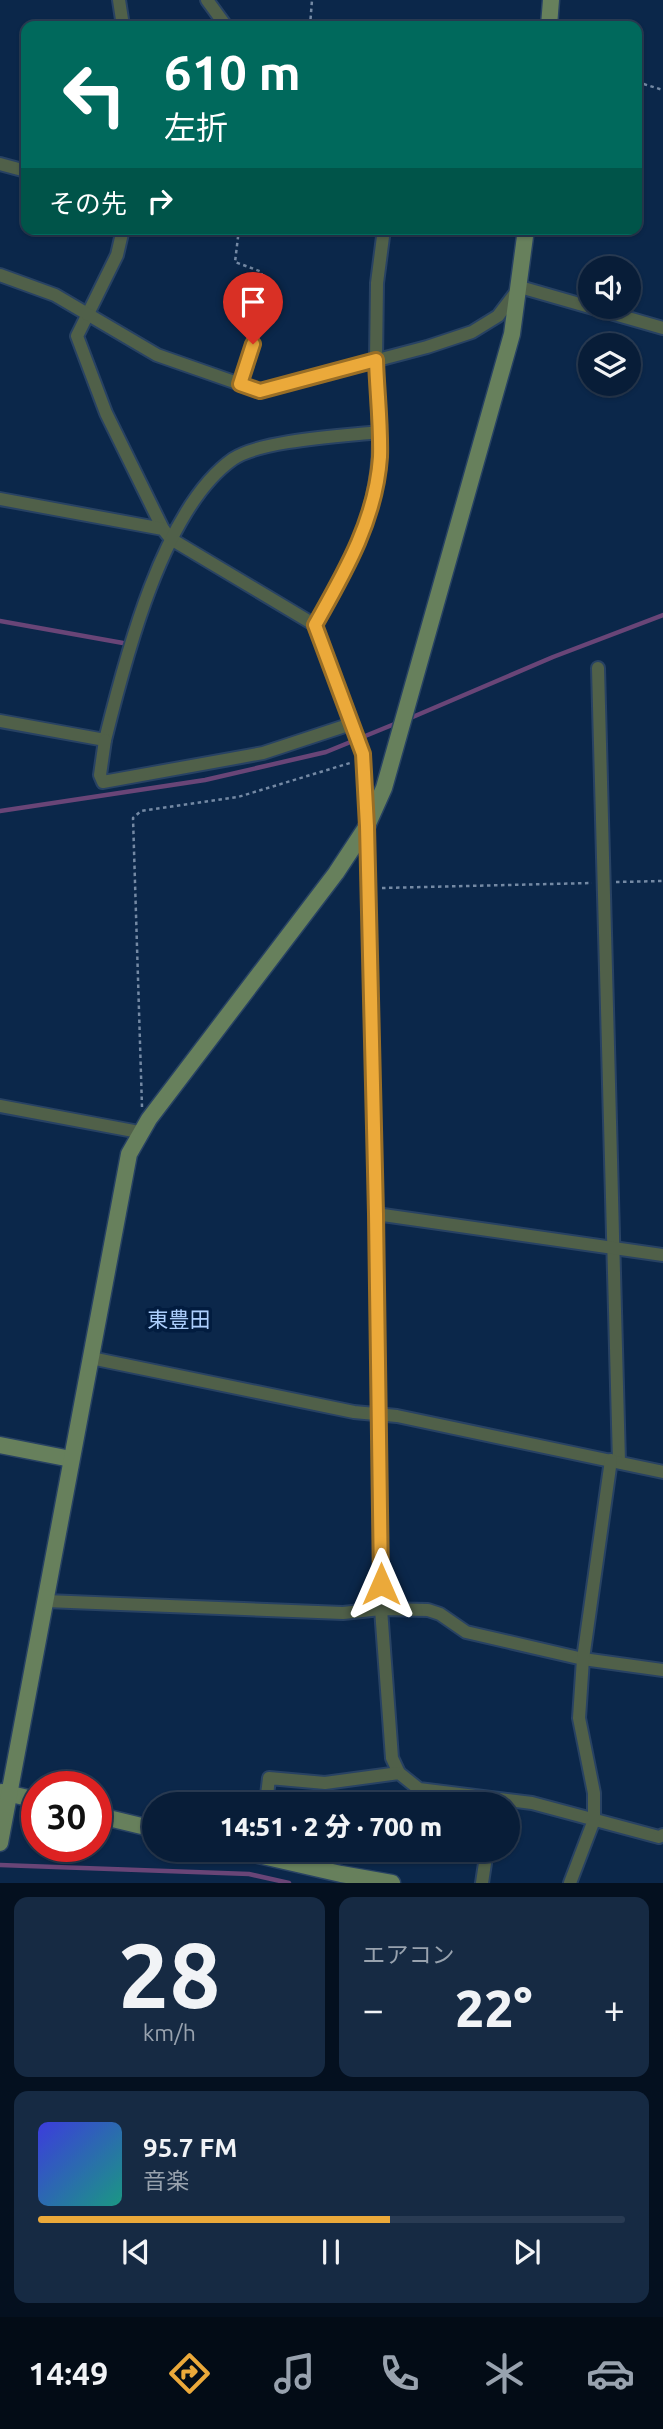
<!DOCTYPE html>
<html lang="ja">
<head>
<meta charset="utf-8">
<style>
	:root { --surface:#081d38; --page:#162a43; --text:#f1f3f6; --muted:#98a2ae; --line:#293b53; --accent:#eba93a }
	body { margin:0; font-family:Ubuntu,"Noto Sans JP",sans-serif; background:var(--page); color:var(--text); height:100vh; display:flex; flex-direction:column; font-size:26px; white-space:nowrap }
	* { box-sizing:border-box; margin:0 }
	p { font-size:23px; color:var(--muted) }
	.icon { flex:none; width:38px; height:38px; fill:none; stroke:currentColor; stroke-width:2; stroke-linecap:round; stroke-linejoin:round }
	.map { position:relative; height:1883px; overflow:hidden }
	.sheet { display:flex; flex-direction:column; gap:14px; padding:14px; background:#04101f; flex:1 }
	.sheet>* { flex:none }
	.guide { position:absolute; left:21px; top:21px; width:621px; height:214px; border-radius:14px; box-shadow:0 2px 5px #0004,0 0 0 2px var(--line); background:#00695c; color:#fff; overflow:hidden }
	.tools { position:absolute; left:578px; top:256px; display:grid; gap:14px }
	.tools a { display:grid; place-items:center; width:63px; height:63px; border-radius:50%; background:var(--surface); box-shadow:0 2px 5px #0004,0 0 0 2px var(--line); font-size:35px }
	.speed { position:absolute; left:21px; top:1771px; display:flex; gap:14px; font-size:35px; font-weight:700; text-align:center }
	.speed>* { display:grid; place-content:center; width:91px; height:91px; border-radius:50%; background:var(--surface); box-shadow:0 2px 5px #0004,0 0 0 2px var(--line); line-height:1 }
	.speed .limit { border:10px solid #d22; background:#fff; color:#111 }
	.pin { position:absolute; display:grid; place-items:center; width:60px; height:60px; color:#fff; margin:-72px -30px; border-radius:50% 50% 50% 0; rotate:-45deg; box-shadow:0 0 7px #0007 }
	.pin .icon { rotate:45deg }
	.me { position:absolute; width:77px; margin:-38px; rotate:0deg; stroke-linejoin:round; filter:drop-shadow(0 0 5px #0008) }
	.turn { display:flex; align-items:center; gap:24px; height:147px; padding:0 28px; font-size:32px }
	.turn .icon { width:91px; height:91px; stroke-width:2.5 }
	.turn b { display:block; font-size:49px; line-height:60px }
	.then { display:flex; align-items:center; height:66px; padding:0 28px; background:#0003; gap:14px; font-size:26px }
	.big { font-size:52px; font-weight:800; line-height:1.1 }
	.sheet .card { flex:1; display:flex; flex-direction:column; justify-content:center; gap:10px; min-width:0; padding:0 24px; border-radius:14px; background:var(--page) }
	.sheet .dial { align-items:center; gap:0 }
	.dial b { font-size:91px; line-height:1 }
	.song { display:flex; align-items:center; gap:21px }
	.cover { width:84px; height:84px; border-radius:10px; background:linear-gradient(135deg,hsl(240 70% 55%),hsl(170 70% 35%)) }
	.played { height:7px; border-radius:4px; background:linear-gradient(90deg,var(--accent) 60%,var(--line) 60%) }
	.keys { display:flex; justify-content:space-around; direction:ltr }
	.heat { display:flex; justify-content:space-between; align-items:center; font-size:38px; direction:ltr }
	.sheet .tiles { flex:1; display:grid; gap:14px; grid-template-columns:1fr 1fr }
	.card:last-child { grid-column:span 2 }
	.trip { position:absolute; left:142px; top:1792px; width:378px; height:70px; border-radius:35px; background:var(--surface); box-shadow:0 2px 5px #0004,0 0 0 2px var(--line); font-weight:800; line-height:70px; text-align:center }
	.dock { display:flex; height:112px; justify-content:space-around; align-items:center; background:#030c16; color:var(--muted) }
	.dock .icon { width:49px; height:49px }
	.dock .selected { color:var(--accent) }
	.dock b { font-size:32px; color:var(--text) }
	.map>svg:first-child { display:block }
	.lines { fill:none; stroke-linecap:round; stroke-linejoin:round }
	.stream { stroke:#694577; stroke-width:4.5 }
	.lane-casing { stroke:#284263; stroke-width:10 }
	.street-casing { stroke:#284263; stroke-width:16 }
	.secondary-casing { stroke:#284263; stroke-width:19 }
	.path { stroke:#7489a4; stroke-width:2.5; stroke-dasharray:3.5 3.5; stroke-linecap:butt }
	.lane { stroke:#506049; stroke-width:6 }
	.street { stroke:#506049; stroke-width:12 }
	.secondary { stroke:#67805c; stroke-width:16 }
	.route-casing { stroke:#996e26; stroke-width:18 }
	.route { stroke:#eba93a; stroke-width:12 }
	.labels { text-anchor:middle; dominant-baseline:central; stroke-width:7; stroke-linejoin:round; paint-order:stroke }
	.neighbourhood-label { font-size:21px; fill:#adcffd; stroke:#021c3f }
</style>
</head>
<body>
<div class="map">
<svg width="663" height="1883" viewBox="0 0 663 1883">
	<rect width="100%" height="100%" fill="#0b274a"/>
	<g class="lines">
		<g class="stream">
			<path d="M0,621L123,643"/>
			<path d="M408,719L553,657L663,615"/>
			<path d="M0,811L205,780L326,752L397,723"/>
			<path d="M0,1865L249,1874L289,1883"/>
		</g>
		<defs>
			<path id="lane" d="M240,384L259,325"/>
			<g id="street">
				<path d="M119,0L123,26"/>
				<path d="M207,0L226,26"/>
				<path d="M0,164L26,171"/>
				<path d="M123,229L117,255L77,336L106,413L163,529"/>
				<path d="M0,275L55,295L157,355L260,391L427,347L472,332L498,316L520,287L663,328"/>
				<path d="M379,432L376,361L377,283L384,229"/>
				<path d="M0,499L163,529L171,539L315,625L363,754L367,826L376,1214L381,1609L392,1758L399,1773"/>
				<path d="M598,668L619,1462"/>
				<path d="M0,721L105,740C125,659 163,508 233,459C261,440 344,436 379,432C381,509 353,560 315,625"/>
				<path d="M105,740L100,775L103,782L263,753L351,724"/>
				<path d="M0,1106L139,1132"/>
				<path d="M376,1214L663,1255"/>
				<path d="M91,1358L354,1412L397,1416L663,1472"/>
				<path d="M46,1601L343,1613L381,1609L428,1610L440,1614L466,1632L583,1659L663,1670"/>
				<path d="M266,1804L269,1778L325,1783L399,1773L419,1789L532,1803L659,1837L663,1835"/>
				<path d="M482,1883L487,1850"/>
				<path d="M570,1883L594,1820V1793L579,1718L583,1659L611,1460"/>
			</g>
			<g id="secondary">
				<path d="M549,26L551,0"/>
				<path d="M0,1445L71,1459"/>
				<path d="M2,1792L37,1800"/>
				<path d="M96,1815L154,1829"/>
				<path d="M0,1843L129,1154L149,1119L336,873L367,826L384,788L512,334L526,229"/>
				<path d="M236,1850L341,1874L392,1883"/>
			</g>
		</defs>
		<use href="#lane" class="lane-casing"/>
		<use href="#street" class="street-casing"/>
		<use href="#secondary" class="secondary-casing"/>
		<g class="path">
			<path d="M310,26L312,0"/>
			<path d="M637,82L663,90"/>
			<path d="M239,229L235,262L262,272L254,317"/>
			<path d="M616,882L663,881"/>
			<path d="M382,888L592,883"/>
			<path d="M142,1107L133,818L141,811L238,797L350,763"/>
		</g>
		<use href="#lane" class="lane"/>
		<use href="#street" class="street"/>
		<use href="#secondary" class="secondary"/>
	</g>
	<g class="lines">
		<defs>
			<path id="route" d="M253,344L240,384L260,391L376,360C377,392 381,425 380,457C376,519 345,572 315,625L363,754L367,826L376,1214L381,1584"/>
		</defs>
		<use href="#route" class="route-casing"/>
		<use href="#route" class="route"/>
	</g>
	<g class="labels">
		<g class="neighbourhood-label">
			<text x="179" y="1319">東豊田</text>
		</g>
	</g>
</svg>
<div class="tools">
<a><svg class="icon" aria-label="sound" viewBox="0 0 24 24"><path d="M4 9h4l5-4v14l-5-4H4zM17 9q2 3 0 6"/></svg></a>
<a><svg class="icon" aria-label="layers" viewBox="0 0 24 24"><path d="M12 4l9 5-9 5-9-5zM3 14l9 5 9-5"/></svg></a>
</div>
<div class="speed"><div class="limit">30</div></div>
<div class="pin" style="left:253px;top:344px;background:#d93025"><svg class="icon" aria-label="arrive" viewBox="0 0 24 24"><path d="M6 21V4h12l-3 4 3 4H6"/></svg></div>
<svg class="me" style="left:381px;top:1584px" viewBox="-20 -20 40 40"><path d="M0-17L14 15 0 8-14 15z" fill="#eba93a" stroke="#fff" stroke-width="4"/></svg>
<div class="trip">14:51 · 2 分 · 700 m</div>
<div class="guide">
<div class="turn"><svg class="icon" aria-label="left" viewBox="0 0 24 24"><path d="M17 20v-9H6M10 6l-5 5 5 5"/></svg><div><b>610 m</b>左折</div></div>
<div class="then">その先<svg class="icon" aria-label="right" viewBox="0 0 24 24"><path d="M7 20v-9h11M14 6l5 5-5 5"/></svg></div>
</div>
</div>
<section class="sheet">
<div class="tiles">
<div class="card dial"><b>28</b><p>km/h</p></div>
<div class="card"><p>エアコン</p>
<div class="heat"><a>−</a><b class="big">22°</b><a>+</a></div>
</div>
<div class="card">
<div class="song"><i class="cover"></i><div><b>95.7 FM</b><p>音楽</p></div></div>
<div class="played"></div>
<div class="keys"><svg class="icon" aria-label="previous" viewBox="0 0 24 24"><path d="M18 5L8 12l10 7zM5 5v14"/></svg><svg class="icon" aria-label="pause" viewBox="0 0 24 24"><path d="M8 5v14M16 5v14"/></svg><svg class="icon" aria-label="next" viewBox="0 0 24 24"><path d="M6 5l10 7-10 7zM19 5v14"/></svg></div>
</div>
</div>
</section>
<nav class="dock">
<b>14:49</b>
<svg class="icon selected" aria-label="directions" viewBox="0 0 24 24"><path d="M12 3l9 9-9 9-9-9zM9 14v-3h6M13 9l2 2-2 2"/></svg>
<svg class="icon" aria-label="music" viewBox="0 0 24 24"><path d="M9 18V5l10-2v13"/><circle cx="6" cy="18" r="3"/><circle cx="16" cy="16" r="3"/></svg>
<svg class="icon" aria-label="phone" viewBox="0 0 24 24"><path d="M5 4h4l2 5-3 2q2 4 5 5l2-3 5 2v4C11 20 4 13 5 4z"/></svg>
<svg class="icon" aria-label="climate" viewBox="0 0 24 24"><path d="M12 3v18M4 7l16 10M4 17L20 7"/></svg>
<svg class="icon" aria-label="car" viewBox="0 0 24 24"><path d="M5 17H2v-5l4-1 3-4h7l3 4 3 1v5h-3M9 17h6M6 11h13"/><circle cx="7" cy="17" r="2"/><circle cx="17" cy="17" r="2"/></svg>
</nav>
</body>
</html>
